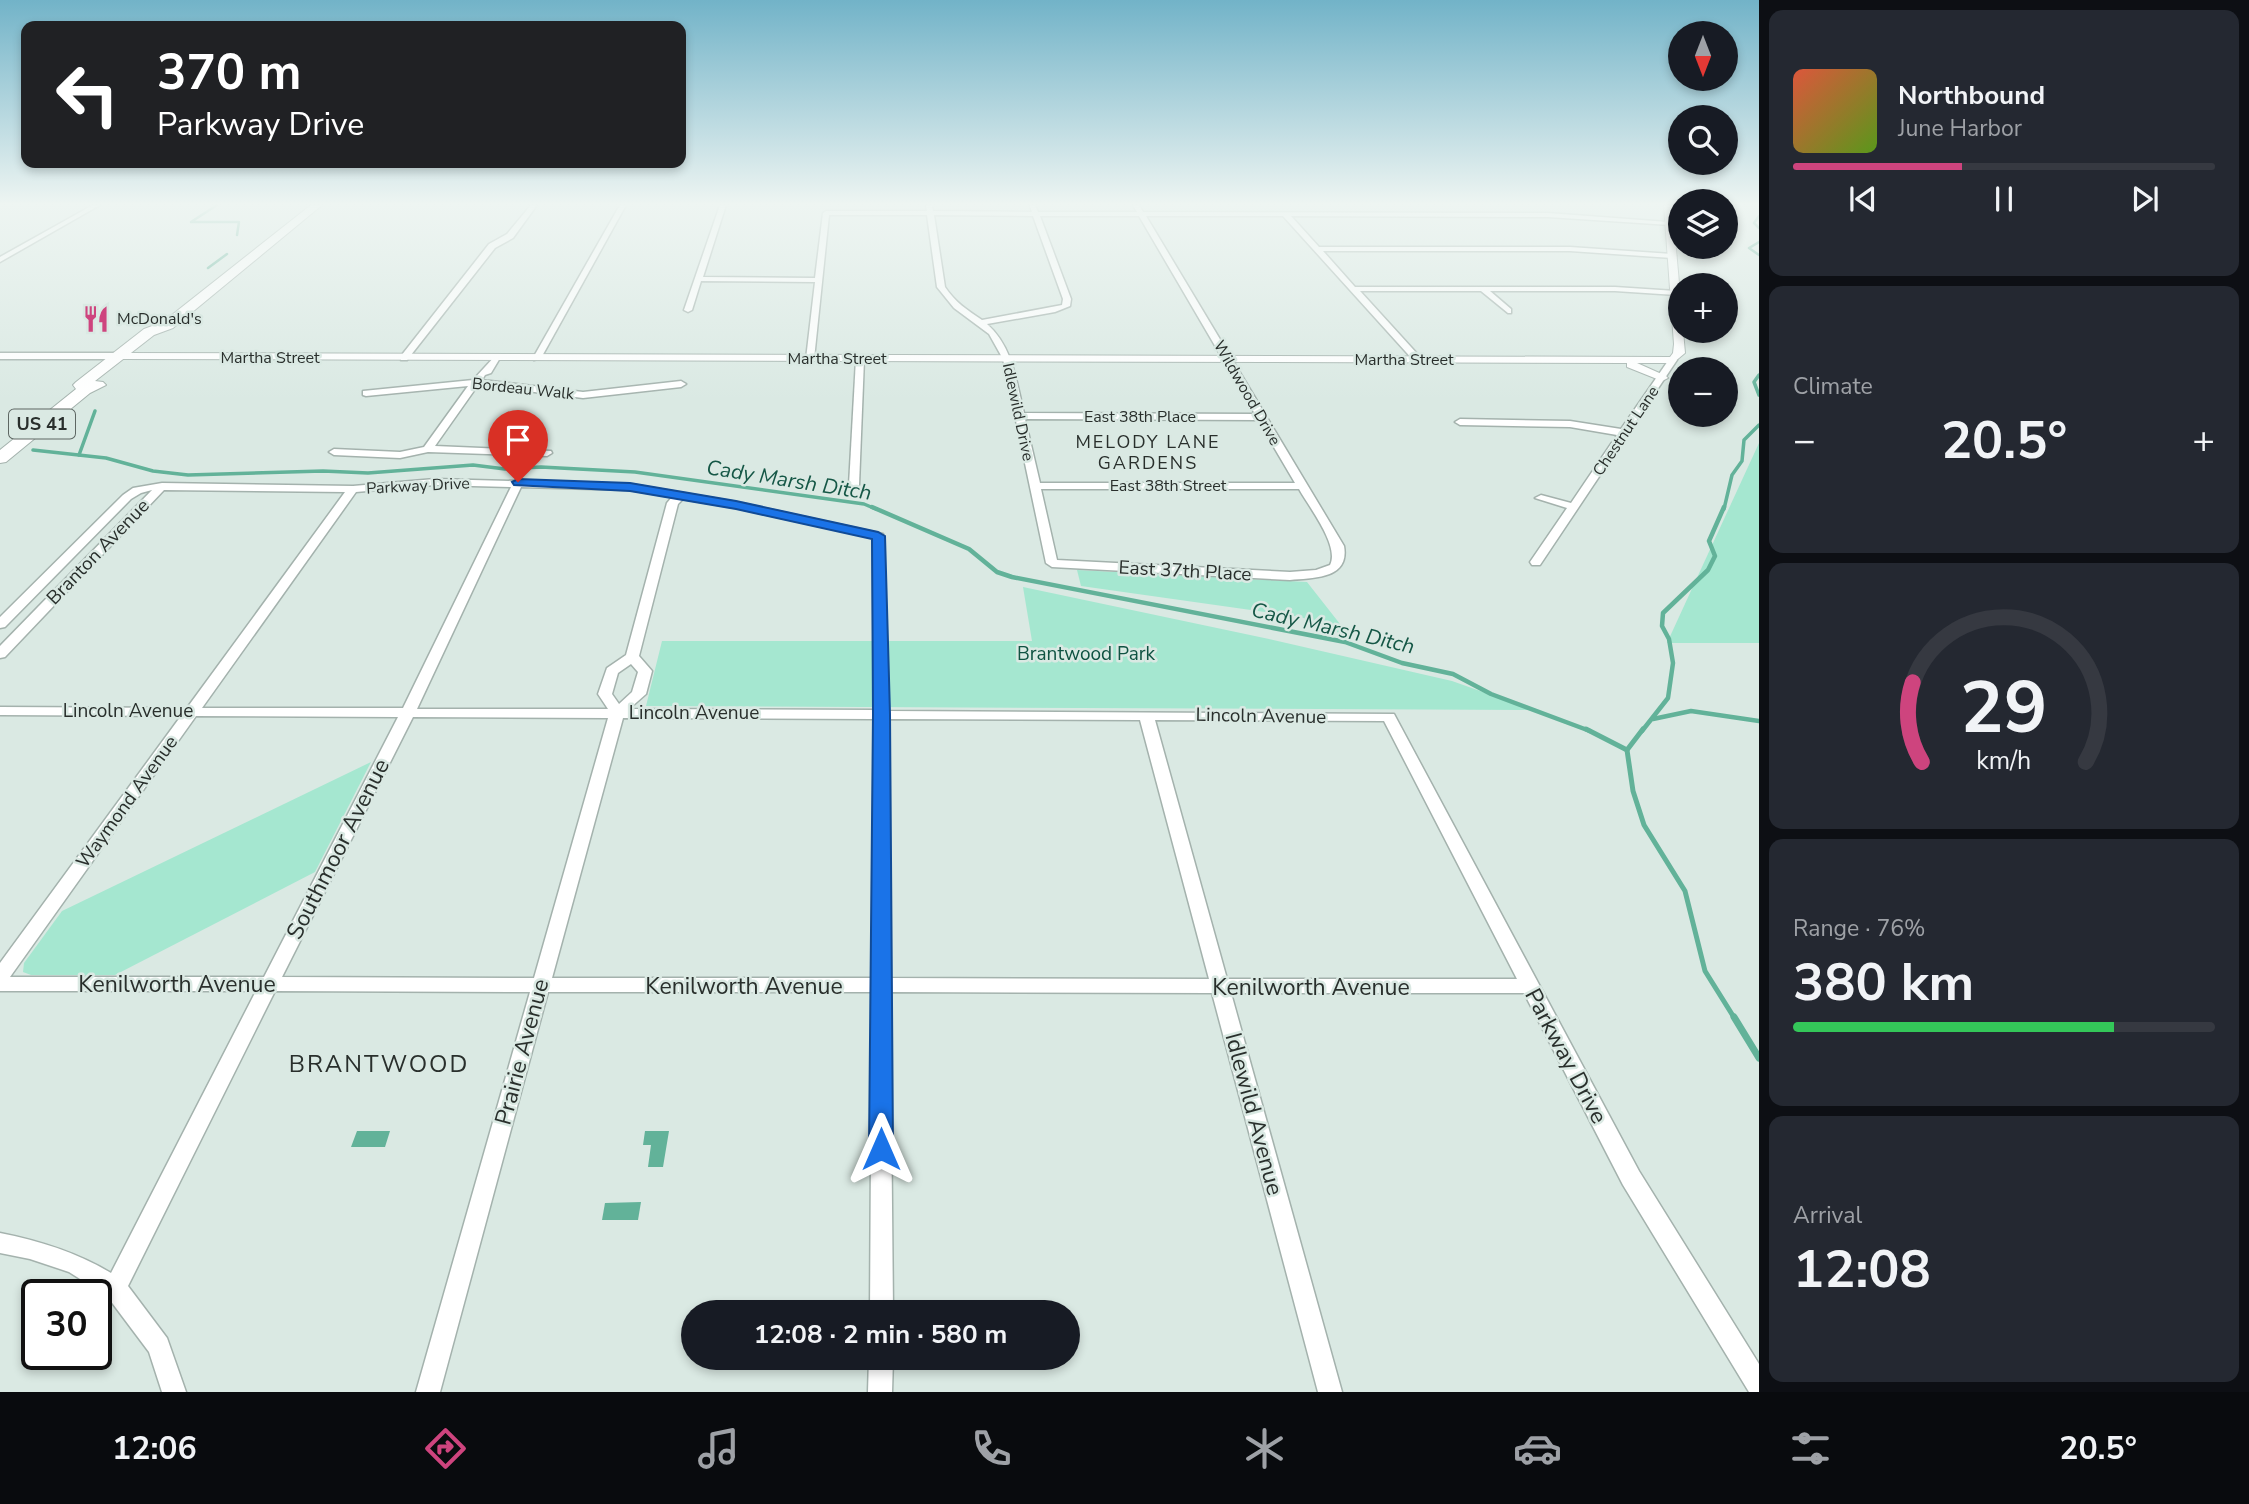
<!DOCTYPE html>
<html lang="en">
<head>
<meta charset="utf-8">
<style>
	:root { --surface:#171b24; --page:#242831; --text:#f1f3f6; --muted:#9ea1a6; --line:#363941; --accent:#ce447e }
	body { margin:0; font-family:"Nunito Sans",sans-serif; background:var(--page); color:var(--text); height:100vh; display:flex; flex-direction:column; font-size:26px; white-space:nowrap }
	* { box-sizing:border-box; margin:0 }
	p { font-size:23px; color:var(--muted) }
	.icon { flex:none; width:38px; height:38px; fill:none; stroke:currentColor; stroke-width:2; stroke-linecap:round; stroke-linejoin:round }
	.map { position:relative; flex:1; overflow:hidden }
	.panel { display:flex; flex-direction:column; gap:10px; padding:10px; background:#0d0f14; width:490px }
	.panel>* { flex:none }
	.top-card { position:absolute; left:21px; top:21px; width:665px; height:147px; border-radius:14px; box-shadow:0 4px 10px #0003; background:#202124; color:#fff; overflow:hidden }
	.needle { width:46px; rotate:180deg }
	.buttons { position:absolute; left:1668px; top:21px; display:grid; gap:14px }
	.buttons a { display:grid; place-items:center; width:70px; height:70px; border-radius:50%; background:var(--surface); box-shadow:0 4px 10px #0003; font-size:35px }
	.speed { position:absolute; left:21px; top:1279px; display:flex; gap:14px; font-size:35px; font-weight:700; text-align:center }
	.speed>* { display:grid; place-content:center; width:91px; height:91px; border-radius:50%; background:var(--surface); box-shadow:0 4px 10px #0003; line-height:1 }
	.speed .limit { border:4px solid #111; border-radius:10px; background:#fff; color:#111 }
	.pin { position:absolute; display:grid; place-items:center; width:60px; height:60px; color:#fff; margin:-72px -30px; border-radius:50% 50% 50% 0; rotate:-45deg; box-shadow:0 0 7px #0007 }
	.pin .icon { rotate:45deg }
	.me { position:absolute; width:77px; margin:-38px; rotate:0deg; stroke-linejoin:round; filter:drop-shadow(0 0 5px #0008) }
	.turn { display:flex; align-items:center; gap:24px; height:147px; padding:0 21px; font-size:32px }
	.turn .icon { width:91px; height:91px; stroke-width:2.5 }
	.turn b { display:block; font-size:49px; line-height:60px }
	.big { font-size:52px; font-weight:700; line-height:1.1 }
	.panel .tile { flex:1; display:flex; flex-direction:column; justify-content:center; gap:10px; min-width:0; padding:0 24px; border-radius:14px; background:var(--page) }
	.panel .dial { align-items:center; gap:0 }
	.dial svg { height:182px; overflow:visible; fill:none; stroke:var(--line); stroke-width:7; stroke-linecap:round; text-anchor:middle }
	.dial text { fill:var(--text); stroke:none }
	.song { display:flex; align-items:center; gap:21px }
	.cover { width:84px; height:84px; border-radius:10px; background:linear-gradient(135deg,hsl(10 70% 55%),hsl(90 70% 35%)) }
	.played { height:7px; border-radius:4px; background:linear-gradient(90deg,var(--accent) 40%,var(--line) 40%) }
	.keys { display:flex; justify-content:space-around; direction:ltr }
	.heat { display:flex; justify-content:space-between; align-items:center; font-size:38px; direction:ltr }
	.charge { height:10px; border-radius:5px; background:linear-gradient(90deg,#34c759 76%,var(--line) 0) }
	.trip { position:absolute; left:681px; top:1300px; width:399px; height:70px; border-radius:35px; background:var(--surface); box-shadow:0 4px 10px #0003; font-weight:700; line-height:70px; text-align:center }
	.menu { display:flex; height:112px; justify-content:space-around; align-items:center; background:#090b0e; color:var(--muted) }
	.menu .icon { width:49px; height:49px }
	.menu .current { color:var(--accent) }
	.menu b { font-size:32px; color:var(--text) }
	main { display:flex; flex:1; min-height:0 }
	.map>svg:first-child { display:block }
	.green { fill:#a5e7d0 }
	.water { fill:#62b299 }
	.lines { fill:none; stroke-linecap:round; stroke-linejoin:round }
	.stream-far4 { stroke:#62b299; stroke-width:2.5 }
	.stream-far3 { stroke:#62b299; stroke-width:3.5 }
	.stream-far2 { stroke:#62b299; stroke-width:4.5 }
	.stream-far1 { stroke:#62b299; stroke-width:5 }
	.stream { stroke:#62b299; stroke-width:7 }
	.minor-casing { stroke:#a4b2ad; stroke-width:3 }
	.tertiary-casing { stroke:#a4b2ad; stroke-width:2 }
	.trunk-casing { stroke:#a4b2ad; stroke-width:2 }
	.minor { fill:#fff; fill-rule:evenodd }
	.tertiary { fill:#fff; fill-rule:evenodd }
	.trunk { fill:#fff; fill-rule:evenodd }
	.route { fill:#1a73e8; stroke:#114b97; stroke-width:2 }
	.labels { text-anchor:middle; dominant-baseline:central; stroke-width:5; stroke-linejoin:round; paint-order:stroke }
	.far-poi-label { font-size:16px; fill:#292f2c; stroke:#dae9e3; text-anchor:start }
	.far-street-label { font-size:16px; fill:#292f2c; stroke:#dae9e3 }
	.shield { fill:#dae9e3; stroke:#5e6763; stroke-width:2 }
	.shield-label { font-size:18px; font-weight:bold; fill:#292f2c }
	.far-neighbourhood-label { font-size:18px; letter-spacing:2px; fill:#292f2c; stroke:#dae9e3 }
	.street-label { font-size:19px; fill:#292f2c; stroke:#dae9e3 }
	.park-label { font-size:19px; fill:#0f5342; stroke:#dae9e3 }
	.water-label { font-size:21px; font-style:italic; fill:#155746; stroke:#dae9e3 }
	.near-street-label { font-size:23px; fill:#292f2c; stroke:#dae9e3 }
	.near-neighbourhood-label { font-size:24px; letter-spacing:2px; fill:#292f2c; stroke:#dae9e3 }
</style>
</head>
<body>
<main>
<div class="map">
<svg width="1759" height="1392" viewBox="0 0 1759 1392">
	<rect width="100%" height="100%" fill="#dae9e3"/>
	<g class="green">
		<path d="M1759,443V643H1667Z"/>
		<path d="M1077,570L1307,582L1351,638L1301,617L1081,586Z"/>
		<path d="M1023,587L1269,639L1452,681L1534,710L646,706L662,641H1032Z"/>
		<path d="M371,762L315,872L115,975H31L23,972L24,963L62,911Z"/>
	</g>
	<g class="water">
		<path d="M357,1131H390L385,1147H351Z"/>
		<path d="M645,1131H669L663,1167H648L651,1145H643Z"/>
		<path d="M641,1202L638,1220H602L605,1203Z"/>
	</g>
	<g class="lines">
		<g class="stream-far4">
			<path d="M217,205L191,222H239L237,235"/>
			<path d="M1759,216L1754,223L1759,228"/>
			<path d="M1759,242L1749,248L1759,255"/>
			<path d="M208,268L227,254"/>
		</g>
		<g class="stream-far3">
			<path d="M1759,375L1754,382L1759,395"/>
			<path d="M33,450L106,458L153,471L188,475L323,471L368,473L473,465L505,469L541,467L635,472L864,504L876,509"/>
			<path d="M79,455L95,411"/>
			<path d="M1724,509L1732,475L1742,461L1744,440L1759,425"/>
		</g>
		<g class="stream-far2">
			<path d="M872,507L969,549L997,572L1012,577L1345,642L1402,663L1453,674L1491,694L1590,731"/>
			<path d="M1653,719L1691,711L1759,721"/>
			<path d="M1642,731L1668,698L1673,663L1669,639L1662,626L1663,613L1708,570L1715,556L1709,541L1724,507"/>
		</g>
		<g class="stream-far1">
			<path d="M1586,729L1627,750"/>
			<path d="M1643,729L1627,750L1633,791L1644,825L1685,891L1705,971L1735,1019"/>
		</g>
		<path class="stream" d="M1734,1017L1759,1058"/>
		<defs>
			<g id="minor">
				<path d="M93,205H100L0,262V257Z"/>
				<path d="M531,205H537L513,238L495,248L407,360H401V356L489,244L507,234Z"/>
				<path d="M620,205H626L541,358L534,360L533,358Z"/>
				<path d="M720,205H726L703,277L815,278L823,213L826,211H927L926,205H932L933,211L1032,212L1030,206L1035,205L1038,212H1137L1133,205H1139L1143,212L1548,213L1668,222L1670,225L1548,217L1291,216L1319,247H1570L1672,254L1676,256L1672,258L1570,251H1323L1355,287H1615L1676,291L1680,293L1676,295L1615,291H1490L1511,309V313H1508L1481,291H1360L1421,358L1422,360L1418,363L1415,362L1283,216H1146L1344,546C1350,579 1314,578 1290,580L1052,567L1046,563L1003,359L989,334L954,308L937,287L927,215H829L814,359L810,362L806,359L815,282L701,281L692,310L688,312L684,310ZM934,215L1033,216L1063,299L1062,305L982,320C967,310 955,302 945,287ZM1040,216H1139L1255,414L1024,413C1016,381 1013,347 987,324L1055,312L1070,306L1071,299ZM1025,419L1258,420L1295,483H1040ZM1041,489H1299C1309,507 1340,546 1330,565L1316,570L1290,572L1057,560Z"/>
				<path d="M0,353H118L122,356L118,359H0Z"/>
				<path d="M496,355L500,358L491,373L485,375L482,380L583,392L681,381L686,384L681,387L583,398L478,385L435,446L551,451L552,453L547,456L428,452L400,458L334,455L329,452L334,449L400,452L424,447L468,386L366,396L363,395V391L473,380Z"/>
				<path d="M860,356L864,359L859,485L854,488L849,485L856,359Z"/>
				<path d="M1670,358L1677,360L1540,565H1532L1530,562L1567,508L1535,498L1541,495L1571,503L1617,435L1570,427L1460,425L1455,422L1460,419L1570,421L1621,429Z"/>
				<path d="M435,479L630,484L736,502L883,534L888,711L1394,714L1639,1171L1759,1364V1392H1749L1623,1185L1524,993H1231L1342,1392H1318L1212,993L890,992L893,1312H870L872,992H548L440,1392H416L530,992L275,991L128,1286L167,1338L186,1392H162L149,1352L107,1296L69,1272L30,1259L0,1253V1233C40,1241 76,1252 111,1273L256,991H0V963L181,716L0,715V707L187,708L345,492L164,490L5,657L0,658V646L152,490L141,493L131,499L5,627L0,628V617L123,495L133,488L162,483L353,486ZM435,485L511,487L403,708H202L356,492ZM521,487L630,490L672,497L667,503L626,655L607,668L598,694L608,709H417ZM683,499L736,508L873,538L874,710L629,709L646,694L652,671L639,656L678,504ZM631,664L638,672L632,692L619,704L612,694L618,673ZM196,716L398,717L264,977H10ZM413,717L608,718L534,978L282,977ZM623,718L874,719L872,978H552ZM888,719L1140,720L1209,979L890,978ZM1155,720L1384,721L1517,979H1227Z"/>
				<path d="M869,1358H893L892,1392H868Z"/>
			</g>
			<path id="tertiary" d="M1664,205H1672L1680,294V331H1683L1685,353L1673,363H1637L1666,376L1668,378L1662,381L1627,367V363L118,359L112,356L118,353L1670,357L1673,353L1674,344Z"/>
			<path id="trunk" d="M311,205H322L173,328L154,335L95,381L103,382L106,385L90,393L6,462L0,463V450L76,389L73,385L76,382L144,329L163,322Z"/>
		</defs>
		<use href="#minor" class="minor-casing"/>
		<use href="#tertiary" class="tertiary-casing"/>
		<use href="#trunk" class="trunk-casing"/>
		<use href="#minor" class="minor"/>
		<use href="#tertiary" class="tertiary"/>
		<use href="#trunk" class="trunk"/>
	</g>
	<linearGradient id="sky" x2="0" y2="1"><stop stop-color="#72b3c8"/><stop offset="0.51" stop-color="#eef5f2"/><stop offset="1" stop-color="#eef5f2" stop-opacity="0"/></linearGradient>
	<rect width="1759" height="400" fill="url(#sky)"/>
	<path class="route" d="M518,479L630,483L736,501L878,532L885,536L890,714L893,1149L889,1156L881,1159L873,1156L869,1149L873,714L872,539L736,509L630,491L514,485L512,482Z"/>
	<defs>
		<symbol id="restaurant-bare" viewBox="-9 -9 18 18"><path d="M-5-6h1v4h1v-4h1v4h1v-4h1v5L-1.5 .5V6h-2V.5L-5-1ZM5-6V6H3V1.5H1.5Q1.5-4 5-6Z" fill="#ce447e" stroke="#dae9e3" stroke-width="2.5" paint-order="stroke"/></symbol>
	</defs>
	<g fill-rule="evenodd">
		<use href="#restaurant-bare" x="77" y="300" width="38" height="38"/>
	</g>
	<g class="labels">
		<g class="far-poi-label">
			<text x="117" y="319">McDonald's</text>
		</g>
		<g class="far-street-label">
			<text x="270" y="358">Martha Street</text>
			<text x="837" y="359">Martha Street</text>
			<text x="1404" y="360">Martha Street</text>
			<text transform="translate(523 389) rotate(6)">Bordeau Walk</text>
			<text transform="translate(1247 393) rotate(60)">Wildwood Drive</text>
			<text transform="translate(1018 412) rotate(78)">Idlewild Drive</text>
			<text x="1140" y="417">East 38th Place</text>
			<text transform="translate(1626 431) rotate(-56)">Chestnut Lane</text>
			<text transform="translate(418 486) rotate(-3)">Parkway Drive</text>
			<text x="1168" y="486">East 38th Street</text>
		</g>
		<rect class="shield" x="9" y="409.5" width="66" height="29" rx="5"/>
		<g class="shield-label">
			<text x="42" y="424">US 41</text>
		</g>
		<g class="far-neighbourhood-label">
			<text x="1148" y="442">MELODY LANE<tspan x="1148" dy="21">GARDENS</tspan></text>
		</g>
		<g class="street-label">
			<text transform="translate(98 552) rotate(-46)">Branton Avenue</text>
			<text transform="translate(1185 571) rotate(3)">East 37th Place</text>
			<text x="128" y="711">Lincoln Avenue</text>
			<text x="694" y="713">Lincoln Avenue</text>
			<text transform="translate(1261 716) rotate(1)">Lincoln Avenue</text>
			<text transform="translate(127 802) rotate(-54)">Waymond Avenue</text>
		</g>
		<g class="park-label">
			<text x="1086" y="654">Brantwood Park</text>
		</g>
		<g class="water-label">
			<text transform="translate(789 480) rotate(9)">Cady Marsh Ditch</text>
			<text transform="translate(1333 628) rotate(13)">Cady Marsh Ditch</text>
		</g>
		<g class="near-street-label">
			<text transform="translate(338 849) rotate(-63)">Southmoor Avenue</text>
			<text x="177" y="984">Kenilworth Avenue</text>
			<text x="744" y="986">Kenilworth Avenue</text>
			<text x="1311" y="987">Kenilworth Avenue</text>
			<text transform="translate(522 1052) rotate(-75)">Prairie Avenue</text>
			<text transform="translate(1566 1056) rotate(62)">Parkway Drive</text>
			<text transform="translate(1254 1114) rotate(75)">Idlewild Avenue</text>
		</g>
		<g class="near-neighbourhood-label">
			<text x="379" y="1064">BRANTWOOD</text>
		</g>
	</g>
</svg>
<div class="buttons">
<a><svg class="needle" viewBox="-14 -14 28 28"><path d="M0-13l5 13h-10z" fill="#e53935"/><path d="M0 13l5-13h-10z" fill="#9ea1a6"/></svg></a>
<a><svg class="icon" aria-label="search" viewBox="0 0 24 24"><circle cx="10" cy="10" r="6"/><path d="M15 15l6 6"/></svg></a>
<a><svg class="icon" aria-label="layers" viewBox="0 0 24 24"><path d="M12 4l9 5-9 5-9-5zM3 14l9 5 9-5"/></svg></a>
<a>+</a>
<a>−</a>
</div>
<div class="speed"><div class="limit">30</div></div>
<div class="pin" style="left:518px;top:482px;background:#d93025"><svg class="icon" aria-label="arrive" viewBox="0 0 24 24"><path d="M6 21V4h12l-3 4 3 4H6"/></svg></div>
<svg class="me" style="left:881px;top:1149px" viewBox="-20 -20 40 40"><path d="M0-17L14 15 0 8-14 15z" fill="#1a73e8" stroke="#fff" stroke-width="4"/></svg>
<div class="trip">12:08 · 2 min · 580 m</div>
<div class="top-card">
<div class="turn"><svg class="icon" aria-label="left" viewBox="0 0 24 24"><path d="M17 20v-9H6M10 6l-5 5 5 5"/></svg><div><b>370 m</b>Parkway Drive</div></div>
</div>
</div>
<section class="panel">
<div class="tile">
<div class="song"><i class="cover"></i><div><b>Northbound</b><p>June Harbor</p></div></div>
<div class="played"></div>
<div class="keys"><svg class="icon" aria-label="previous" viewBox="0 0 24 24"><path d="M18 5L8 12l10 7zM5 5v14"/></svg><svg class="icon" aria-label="pause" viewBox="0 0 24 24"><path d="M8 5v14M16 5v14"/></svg><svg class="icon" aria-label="next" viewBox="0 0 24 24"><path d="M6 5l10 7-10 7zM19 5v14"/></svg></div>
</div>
<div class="tile"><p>Climate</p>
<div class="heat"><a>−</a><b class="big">20.5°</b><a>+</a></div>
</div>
<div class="tile dial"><svg viewBox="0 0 100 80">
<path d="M14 69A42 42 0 1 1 86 69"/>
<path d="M14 69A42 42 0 0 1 10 34" stroke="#ce447e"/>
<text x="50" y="56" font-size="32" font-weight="700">29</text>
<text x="50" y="72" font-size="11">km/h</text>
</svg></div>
<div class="tile"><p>Range · 76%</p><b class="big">380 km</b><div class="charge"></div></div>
<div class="tile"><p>Arrival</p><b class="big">12:08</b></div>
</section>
</main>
<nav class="menu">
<b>12:06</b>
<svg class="icon current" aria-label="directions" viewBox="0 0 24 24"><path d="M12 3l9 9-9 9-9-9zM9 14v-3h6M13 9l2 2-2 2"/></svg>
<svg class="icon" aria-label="music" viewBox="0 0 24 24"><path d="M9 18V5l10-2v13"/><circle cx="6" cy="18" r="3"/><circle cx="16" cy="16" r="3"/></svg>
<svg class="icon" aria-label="phone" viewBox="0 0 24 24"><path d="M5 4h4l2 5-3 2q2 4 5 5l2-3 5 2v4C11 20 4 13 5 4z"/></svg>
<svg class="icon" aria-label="climate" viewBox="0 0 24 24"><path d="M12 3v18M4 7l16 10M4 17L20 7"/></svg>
<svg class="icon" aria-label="car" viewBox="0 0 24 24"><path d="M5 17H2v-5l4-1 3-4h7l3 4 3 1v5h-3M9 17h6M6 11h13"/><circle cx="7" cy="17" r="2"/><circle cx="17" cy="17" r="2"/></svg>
<svg class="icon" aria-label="filters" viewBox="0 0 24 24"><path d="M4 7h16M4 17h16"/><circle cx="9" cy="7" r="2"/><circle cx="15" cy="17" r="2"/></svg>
<b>20.5°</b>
</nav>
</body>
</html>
